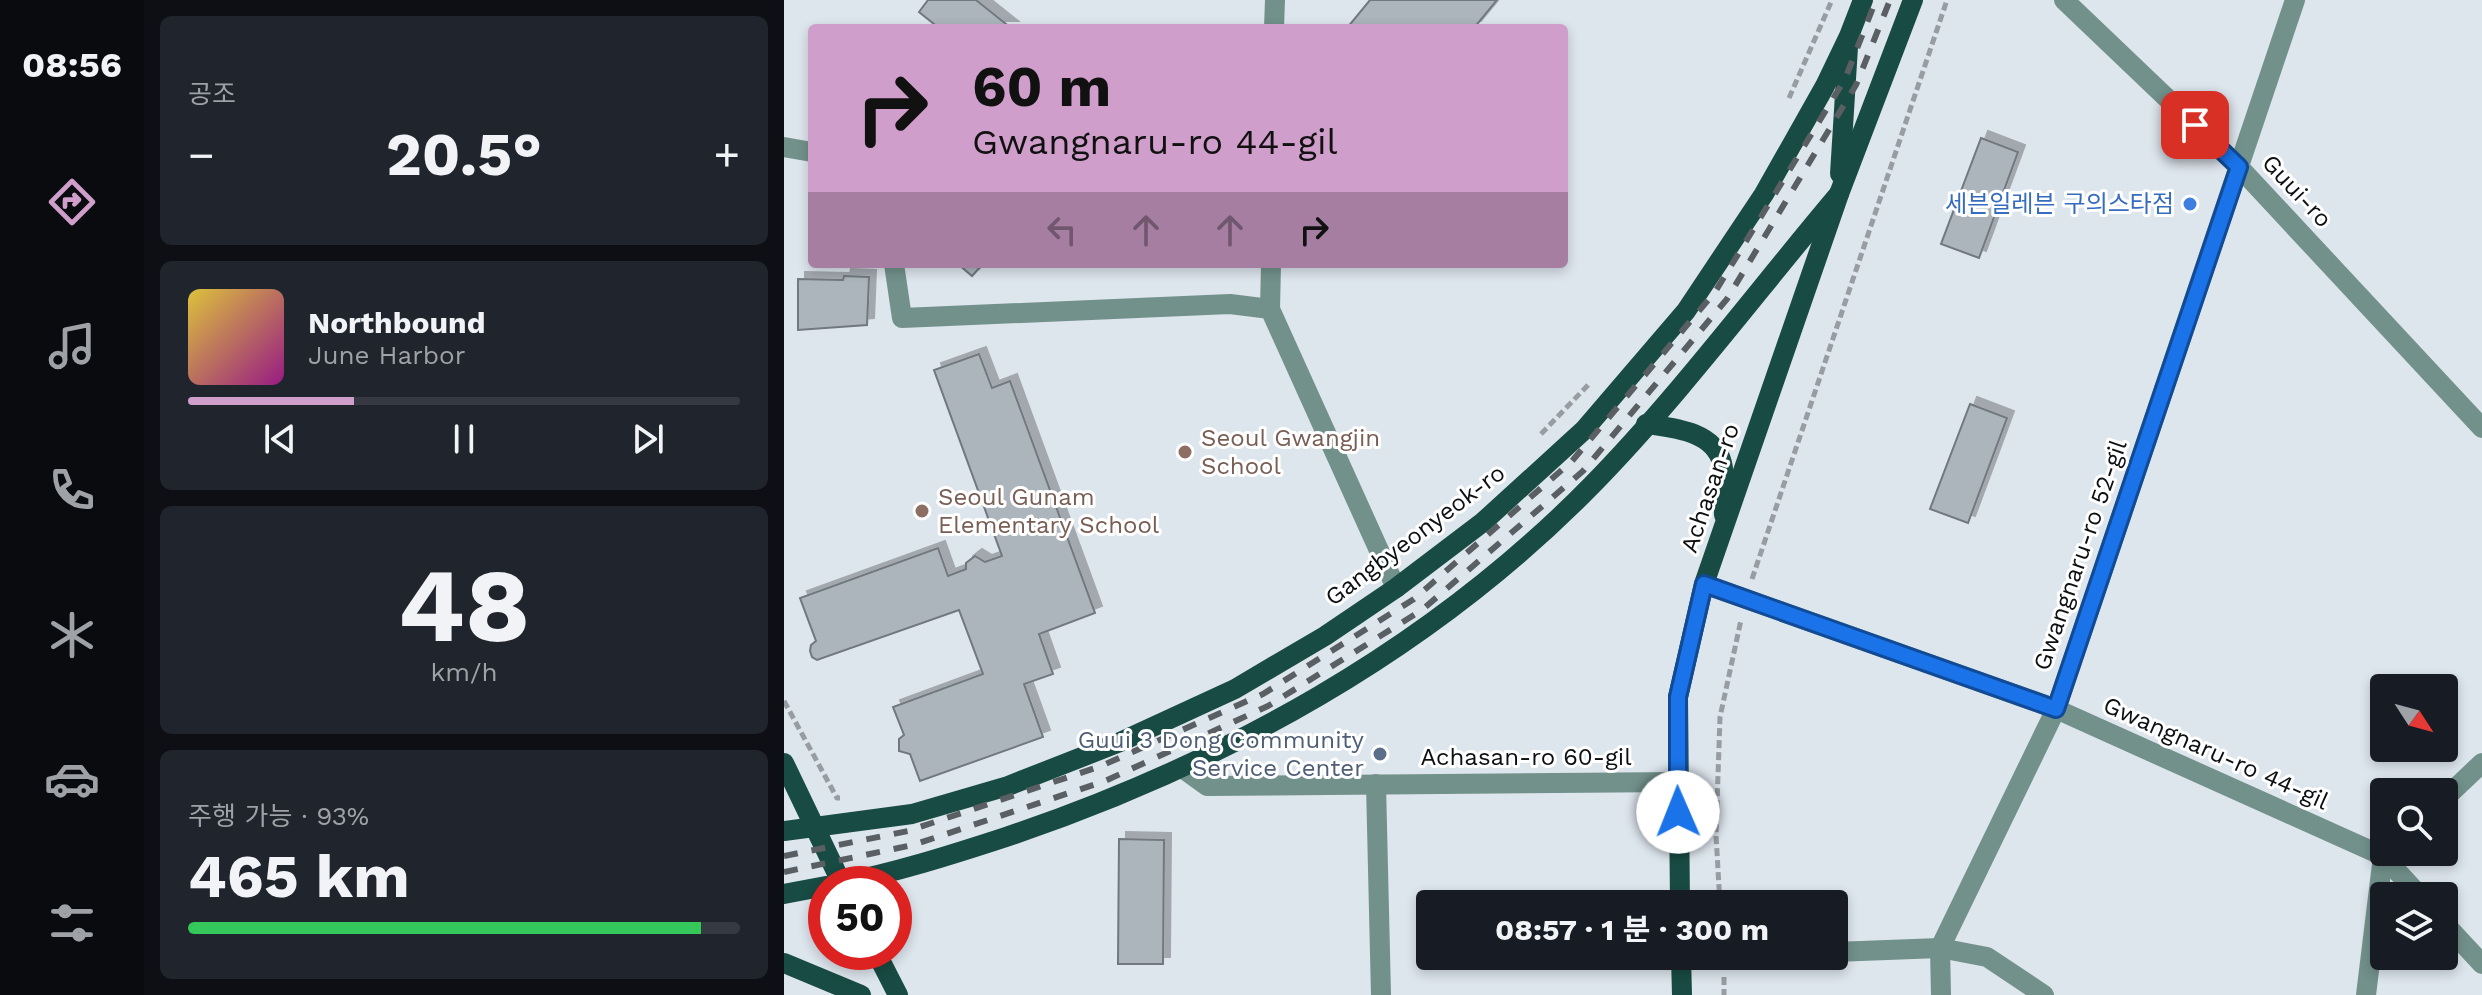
<!DOCTYPE html>
<html lang="ko">
<head>
<meta charset="utf-8">
<style>
	:root { --surface:#171b24; --page:#20242c; --text:#f1f3f6; --muted:#9ea1a6; --line:#363941; --accent:#cf9eca }
	body { margin:0; font-family:"Work Sans","Noto Sans KR",sans-serif; background:var(--page); color:var(--text); height:100vh; display:flex; flex-direction:column; font-size:30px; white-space:nowrap }
	* { box-sizing:border-box; margin:0 }
	p { font-size:26px; color:var(--muted) }
	.icon { flex:none; width:44px; height:44px; fill:none; stroke:currentColor; stroke-width:2; stroke-linecap:round; stroke-linejoin:round }
	.map { position:relative; flex:1; overflow:hidden }
	.details { display:flex; flex-direction:column; gap:16px; padding:16px; background:#0d0f14; width:640px }
	.details>* { flex:none }
	.top-card { position:absolute; left:24px; top:24px; width:760px; height:244px; border-radius:8px; box-shadow:0 4px 12px #0003; background:#cf9eca; color:#111; overflow:hidden }
	.needle { width:52px; rotate:126deg }
	.buttons { position:absolute; left:1586px; top:674px; display:grid; gap:16px }
	.buttons a { display:grid; place-items:center; width:88px; height:88px; border-radius:8px; background:var(--surface); box-shadow:0 4px 12px #0003; font-size:40px }
	.speed { position:absolute; left:24px; top:866px; display:flex; gap:16px; font-size:40px; font-weight:700; text-align:center }
	.speed>* { display:grid; place-content:center; width:104px; height:104px; border-radius:50%; background:var(--surface); box-shadow:0 4px 12px #0003; line-height:1 }
	.speed .limit { border:12px solid #d22; background:#fff; color:#111 }
	.pin { position:absolute; display:grid; place-items:center; width:68px; height:68px; color:#fff; margin:-34px; border-radius:16px; box-shadow:0 4px 12px #0006 }
	.me { position:absolute; width:88px; margin:-44px; rotate:359deg; stroke-linejoin:round; filter:drop-shadow(0 0 6px #0008) }
	.turn { display:flex; align-items:center; gap:28px; height:168px; padding:0 32px; font-size:36px }
	.turn .icon { width:104px; height:104px; stroke-width:2.5 }
	.turn b { display:block; font-size:56px; line-height:68px }
	.lanes { display:flex; align-items:center; height:76px; padding:0 32px; background:#0003; justify-content:center; gap:40px; direction:ltr }
	.lanes .off { opacity:.35 }
	.big { font-size:60px; font-weight:700; line-height:1.1 }
	.details .card { flex:1; display:flex; flex-direction:column; justify-content:center; gap:12px; min-width:0; padding:0 28px; border-radius:12px; background:var(--page) }
	.details .dial { align-items:center; gap:0 }
	.dial b { font-size:104px; line-height:1 }
	.song { display:flex; align-items:center; gap:24px }
	.cover { width:96px; height:96px; border-radius:12px; background:linear-gradient(135deg,hsl(50 70% 55%),hsl(310 70% 35%)) }
	.played { height:8px; border-radius:4px; background:linear-gradient(90deg,var(--accent) 30%,var(--line) 30%) }
	.keys { display:flex; justify-content:space-around; direction:ltr }
	.heat { display:flex; justify-content:space-between; align-items:center; font-size:44px; direction:ltr }
	.charge { height:12px; border-radius:6px; background:linear-gradient(90deg,#34c759 93%,var(--line) 0) }
	.trip { position:absolute; left:632px; top:890px; width:432px; height:80px; border-radius:8px; background:var(--surface); box-shadow:0 4px 12px #0003; font-weight:700; line-height:80px; text-align:center }
	main { display:flex; flex:1; min-height:0 }
	.menu { display:flex; flex-direction:column; width:144px; justify-content:space-around; align-items:center; background:#090b0e; color:var(--muted) }
	.menu .icon { width:56px; height:56px }
	.menu .current { color:var(--accent) }
	.menu b { font-size:36px; color:var(--text) }
	.map>svg:first-child { display:block }
	.building { fill:#adb5bc; stroke:#71787f; stroke-width:2; filter:url(#shadow) }
	.lines { fill:none; stroke-linecap:round; stroke-linejoin:round }
	.path { stroke:#979da3; stroke-width:5; stroke-dasharray:8 4; stroke-linecap:butt }
	.minor { stroke:#72918b; stroke-width:20 }
	.major { stroke:#184b43; stroke-width:20 }
	.rail { stroke:#5a5f63; stroke-width:6; stroke-dasharray:14 14; stroke-linecap:butt }
	.route-casing { stroke:#114b97; stroke-width:20 }
	.route { stroke:#1a73e8; stroke-width:14 }
	.shop-dot { fill:#3f7fe0; stroke:#fff; stroke-width:3 }
	.education-dot { fill:#8d6e63; stroke:#fff; stroke-width:3 }
	.service-dot { fill:#5c6f8a; stroke:#fff; stroke-width:3 }
	.labels { text-anchor:middle; dominant-baseline:central; stroke-width:6; stroke-linejoin:round; paint-order:stroke }
	.street-label { font-size:24px; fill:#0d1012; stroke:#fff }
	.shop-label { font-size:24px; fill:#366cbe; stroke:#fff; text-anchor:end }
	.education-label { font-size:24px; fill:#785e54; stroke:#fff; text-anchor:start }
	.service-label { font-size:24px; fill:#4e5e75; stroke:#fff; text-anchor:end }
</style>
</head>
<body>
<main>
<nav class="menu">
<b>08:56</b>
<svg class="icon current" aria-label="directions" viewBox="0 0 24 24"><path d="M12 3l9 9-9 9-9-9zM9 14v-3h6M13 9l2 2-2 2"/></svg>
<svg class="icon" aria-label="music" viewBox="0 0 24 24"><path d="M9 18V5l10-2v13"/><circle cx="6" cy="18" r="3"/><circle cx="16" cy="16" r="3"/></svg>
<svg class="icon" aria-label="phone" viewBox="0 0 24 24"><path d="M5 4h4l2 5-3 2q2 4 5 5l2-3 5 2v4C11 20 4 13 5 4z"/></svg>
<svg class="icon" aria-label="climate" viewBox="0 0 24 24"><path d="M12 3v18M4 7l16 10M4 17L20 7"/></svg>
<svg class="icon" aria-label="car" viewBox="0 0 24 24"><path d="M5 17H2v-5l4-1 3-4h7l3 4 3 1v5h-3M9 17h6M6 11h13"/><circle cx="7" cy="17" r="2"/><circle cx="17" cy="17" r="2"/></svg>
<svg class="icon" aria-label="filters" viewBox="0 0 24 24"><path d="M4 7h16M4 17h16"/><circle cx="9" cy="7" r="2"/><circle cx="15" cy="17" r="2"/></svg>
</nav>
<section class="details">
<div class="card"><p>공조</p>
<div class="heat"><a>−</a><b class="big">20.5°</b><a>+</a></div>
</div>
<div class="card">
<div class="song"><i class="cover"></i><div><b>Northbound</b><p>June Harbor</p></div></div>
<div class="played"></div>
<div class="keys"><svg class="icon" aria-label="previous" viewBox="0 0 24 24"><path d="M18 5L8 12l10 7zM5 5v14"/></svg><svg class="icon" aria-label="pause" viewBox="0 0 24 24"><path d="M8 5v14M16 5v14"/></svg><svg class="icon" aria-label="next" viewBox="0 0 24 24"><path d="M6 5l10 7-10 7zM19 5v14"/></svg></div>
</div>
<div class="card dial"><b>48</b><p>km/h</p></div>
<div class="card"><p>주행 가능 · 93%</p><b class="big">465 km</b><div class="charge"></div></div>
</section>
<div class="map">
<svg width="1698" height="995" viewBox="0 0 1698 995">
	<defs>
		<filter id="shadow"><feDropShadow dx="7" dy="-7" stdDeviation="0" flood-color="#0004"/></filter>
	</defs>
	<rect width="100%" height="100%" fill="#dde5ed"/>
	<g class="building">
		<path d="M144,0H192L227,28H155L135,12Z"/>
		<path d="M586,0H713L690,28H563Z"/>
		<path d="M1197,138L1234,152L1195,258L1157,244Z"/>
		<path d="M174,264H199L188,276Z"/>
		<path d="M60,276L85,277L83,325L14,330V279L59,280Z"/>
		<path d="M195,354L208,388L226,381L311,613L255,634L269,674L240,684L259,737L136,781L126,754L115,751V739L120,735L109,707L199,674L175,610L33,660L28,657L26,651L27,645L32,641L16,598L154,548L164,576L182,569V563L191,556L201,562L218,556L150,370Z"/>
		<path d="M1186,404L1223,418L1184,523L1146,509Z"/>
		<path d="M335,839L380,840L379,964H334Z"/>
	</g>
	<g class="lines">
		<g class="path">
			<path d="M1005,98L1048,0"/>
			<path d="M757,434L806,383"/>
			<path d="M968,579L1163,0"/>
			<path d="M0,701L53,798H56"/>
			<path d="M936,904L932,835L936,717L957,620"/>
			<path d="M940,977V995"/>
		</g>
		<g class="minor">
			<path d="M1280,0L1455,167L1698,428"/>
			<path d="M490,28L491,0"/>
			<path d="M0,147L28,152"/>
			<path d="M110,264L118,318L446,304L486,309"/>
			<path d="M487,264L486,309L612,588"/>
			<path d="M920,584L1272,709L1599,856L1636,896"/>
			<path d="M398,768L423,786L894,782"/>
			<path d="M592,784L597,995"/>
			<path d="M1660,799L1698,763"/>
			<path d="M1660,923L1698,964"/>
			<path d="M1050,952L1156,948L1203,957L1260,995"/>
			<path d="M897,959L963,956"/>
			<path d="M1157,995L1156,948L1272,709L1511,0"/>
			<path d="M1582,995L1599,856L1604,852"/>
		</g>
		<g class="major">
			<path d="M1056,174L1064,47"/>
			<path d="M862,424C889,428 930,431 938,463C942,479 939,499 940,515"/>
			<path d="M0,763L58,884"/>
			<path d="M0,831L128,814L224,786L336,742L451,689L541,636L612,588L699,522L800,430L902,311L980,194L1041,86L1065,36L1079,0"/>
			<path d="M53,884C110,873 167,855 222,837C439,764 646,650 807,486C896,395 973,291 1055,194"/>
			<path d="M0,894L42,886"/>
			<path d="M896,904L894,697L920,584L1055,194L1129,0"/>
			<path d="M92,952L114,995"/>
			<path d="M897,956L898,995"/>
			<path d="M0,963L77,995"/>
		</g>
		<g class="rail">
			<path d="M0,856L124,831L317,766L479,694L630,599L788,461L931,292L1061,79L1092,0"/>
			<path d="M0,872L129,845L321,781L484,706L638,610L799,471L943,299L1072,85L1106,0"/>
		</g>
	</g>
	<g class="lines">
		<defs>
			<path id="route" d="M894,812V697L920,584L1272,709L1455,167L1411,125"/>
		</defs>
		<use href="#route" class="route-casing"/>
		<use href="#route" class="route"/>
	</g>
	<circle class="shop-dot" cx="1406" cy="204" r="8"/>
	<g class="education-dot">
		<circle cx="401" cy="452" r="8"/>
		<circle cx="138" cy="511" r="8"/>
	</g>
	<circle class="service-dot" cx="596" cy="754" r="8"/>
	<g class="labels">
		<g class="street-label">
			<text transform="translate(1513 191) rotate(47)">Guui-ro</text>
			<text transform="translate(926 488) rotate(-71)">Achasan-ro</text>
			<text transform="translate(631 535) rotate(-37)">Gangbyeonyeok-ro</text>
			<text transform="translate(1296 555) rotate(-71)">Gwangnaru-ro 52-gil</text>
			<text transform="translate(1432 753) rotate(24)">Gwangnaru-ro 44-gil</text>
			<text x="742" y="757">Achasan-ro 60-gil</text>
		</g>
		<g class="shop-label">
			<text x="1390" y="204">세븐일레븐 구의스타점</text>
		</g>
		<g class="education-label">
			<text x="417" y="438">Seoul Gwangjin<tspan x="417" dy="28">School</tspan></text>
			<text x="154" y="497">Seoul Gunam<tspan x="154" dy="28">Elementary School</tspan></text>
		</g>
		<g class="service-label">
			<text x="580" y="740">Guui 3 Dong Community<tspan x="580" dy="28">Service Center</tspan></text>
		</g>
	</g>
</svg>
<div class="buttons">
<a><svg class="needle" viewBox="-14 -14 28 28"><path d="M0-13l5 13h-10z" fill="#e53935"/><path d="M0 13l5-13h-10z" fill="#9ea1a6"/></svg></a>
<a><svg class="icon" aria-label="search" viewBox="0 0 24 24"><circle cx="10" cy="10" r="6"/><path d="M15 15l6 6"/></svg></a>
<a><svg class="icon" aria-label="layers" viewBox="0 0 24 24"><path d="M12 4l9 5-9 5-9-5zM3 14l9 5 9-5"/></svg></a>
</div>
<div class="speed"><div class="limit">50</div></div>
<div class="pin" style="left:1411px;top:125px;background:#d93025"><svg class="icon" aria-label="arrive" viewBox="0 0 24 24"><path d="M6 21V4h12l-3 4 3 4H6"/></svg></div>
<svg class="me" style="left:894px;top:812px" viewBox="-20 -20 40 40"><circle r="19" fill="#fff"/><path d="M0-13L10 11 0 6-10 11z" fill="#1a73e8"/></svg>
<div class="trip">08:57 · 1 분 · 300 m</div>
<div class="top-card">
<div class="turn"><svg class="icon" aria-label="right" viewBox="0 0 24 24"><path d="M7 20v-9h11M14 6l5 5-5 5"/></svg><div><b>60 m</b>Gwangnaru-ro 44-gil</div></div>
<div class="lanes"><svg class="icon off" aria-label="left" viewBox="0 0 24 24"><path d="M17 20v-9H6M10 6l-5 5 5 5"/></svg><svg class="icon off" aria-label="ahead" viewBox="0 0 24 24"><path d="M12 20V5M6 11l6-6 6 6"/></svg><svg class="icon off" aria-label="ahead" viewBox="0 0 24 24"><path d="M12 20V5M6 11l6-6 6 6"/></svg><svg class="icon" aria-label="right" viewBox="0 0 24 24"><path d="M7 20v-9h11M14 6l5 5-5 5"/></svg></div>
</div>
</div>
</main>
</body>
</html>
